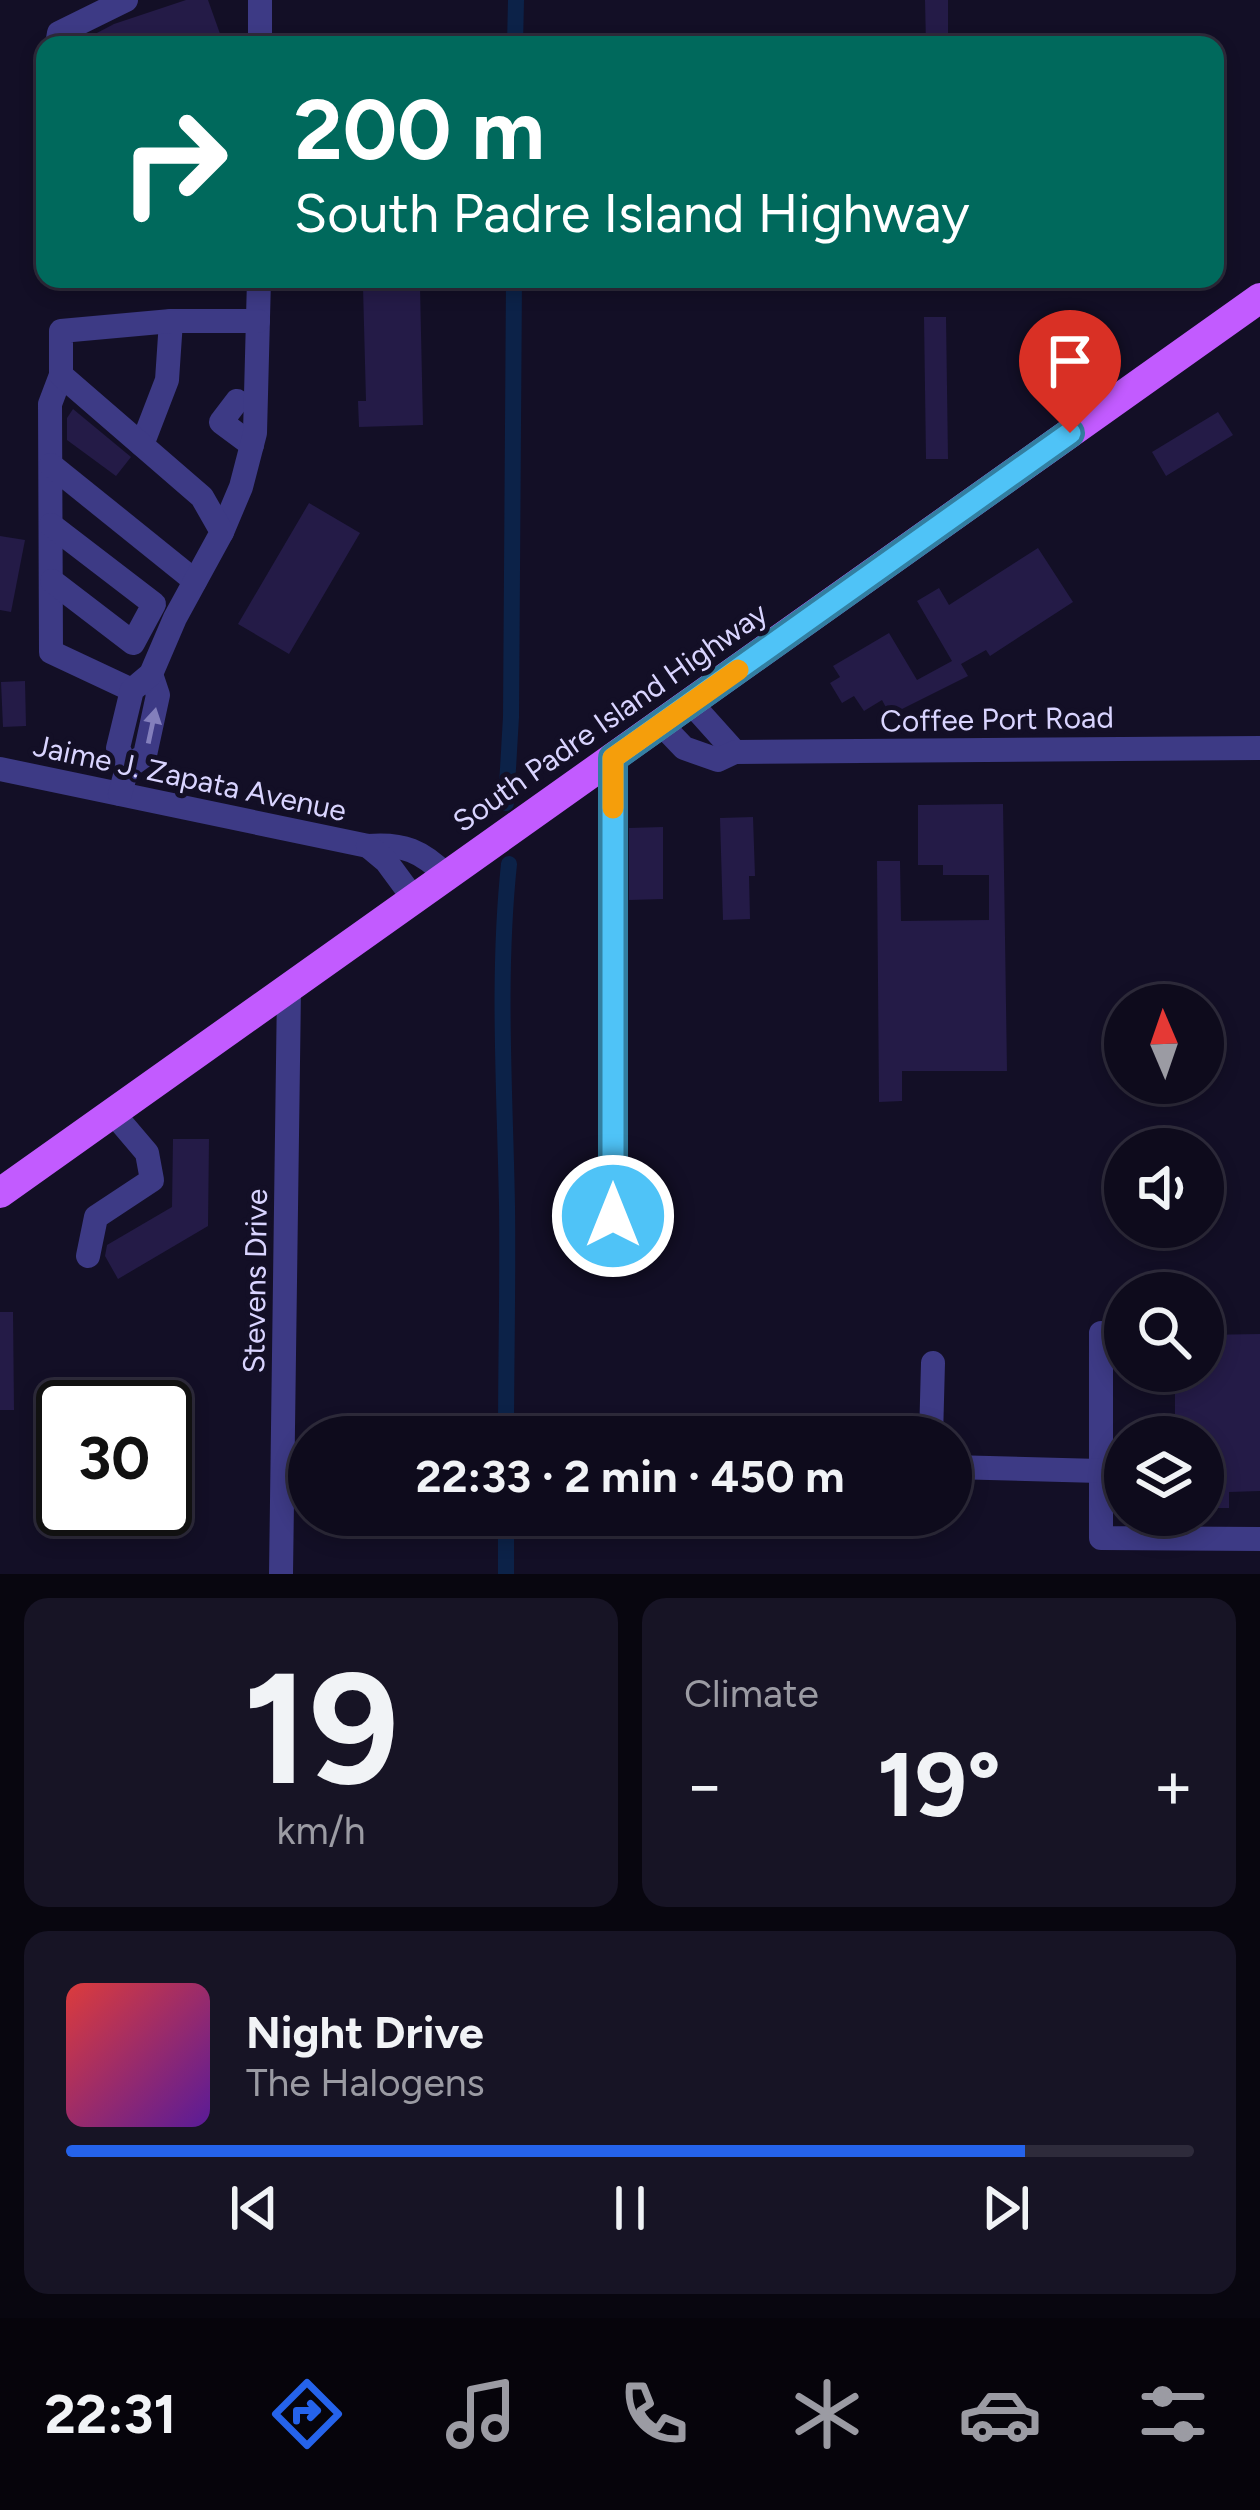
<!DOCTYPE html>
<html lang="en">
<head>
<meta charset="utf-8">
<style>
	:root { --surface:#0e0b1c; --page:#171425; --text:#f1f3f6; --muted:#9b9ba3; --line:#2e2b3b; --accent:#2563eb }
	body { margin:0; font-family:Figtree,sans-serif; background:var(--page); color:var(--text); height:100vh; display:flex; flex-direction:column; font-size:45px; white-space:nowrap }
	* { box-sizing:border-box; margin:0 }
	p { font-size:39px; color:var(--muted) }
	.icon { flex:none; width:66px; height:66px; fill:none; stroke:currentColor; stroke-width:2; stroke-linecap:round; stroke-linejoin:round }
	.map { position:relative; height:1574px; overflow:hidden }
	.side { display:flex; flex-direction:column; gap:24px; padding:24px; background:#08060f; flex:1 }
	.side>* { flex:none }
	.top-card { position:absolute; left:36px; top:36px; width:1188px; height:252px; border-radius:24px; box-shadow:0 6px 18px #0003,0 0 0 3px var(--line); background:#00695c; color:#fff; overflow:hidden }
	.needle { width:78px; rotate:358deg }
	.fabs { position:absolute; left:1104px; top:984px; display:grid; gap:24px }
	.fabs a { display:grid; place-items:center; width:120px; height:120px; border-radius:50%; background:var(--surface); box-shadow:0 6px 18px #0003,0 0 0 3px var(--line); font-size:60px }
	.speed { position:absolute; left:36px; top:1380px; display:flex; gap:24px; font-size:60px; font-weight:700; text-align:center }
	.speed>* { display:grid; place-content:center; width:156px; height:156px; border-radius:50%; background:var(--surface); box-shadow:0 6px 18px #0003,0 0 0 3px var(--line); line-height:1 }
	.speed .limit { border:6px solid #111; border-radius:18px; background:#fff; color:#111 }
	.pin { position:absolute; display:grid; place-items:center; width:102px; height:102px; color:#fff; margin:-123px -51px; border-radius:50% 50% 50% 0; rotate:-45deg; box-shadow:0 0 12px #0007 }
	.pin .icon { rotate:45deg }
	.me { position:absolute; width:132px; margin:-66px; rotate:0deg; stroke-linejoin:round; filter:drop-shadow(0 0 9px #0008) }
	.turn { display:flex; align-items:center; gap:42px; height:252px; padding:0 60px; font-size:54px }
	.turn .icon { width:156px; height:156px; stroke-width:2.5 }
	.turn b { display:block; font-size:84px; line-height:102px }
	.big { font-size:90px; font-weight:700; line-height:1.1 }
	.side .widget { flex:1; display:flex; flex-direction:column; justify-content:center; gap:18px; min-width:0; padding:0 42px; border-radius:24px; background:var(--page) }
	.side .dial { align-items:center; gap:0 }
	.dial b { font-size:156px; line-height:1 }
	.song { display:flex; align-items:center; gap:36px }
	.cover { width:144px; height:144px; border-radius:18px; background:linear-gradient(135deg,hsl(0 70% 55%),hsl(270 70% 35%)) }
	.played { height:12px; border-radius:6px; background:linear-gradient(90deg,var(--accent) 85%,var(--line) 85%) }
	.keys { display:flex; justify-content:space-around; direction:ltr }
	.heat { display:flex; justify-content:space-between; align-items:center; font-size:66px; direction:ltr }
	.side .tiles { flex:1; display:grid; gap:24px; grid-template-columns:1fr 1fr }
	.widget:last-child { grid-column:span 2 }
	.trip { position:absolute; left:288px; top:1416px; width:684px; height:120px; border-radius:60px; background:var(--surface); box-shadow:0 6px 18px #0003,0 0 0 3px var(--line); font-weight:700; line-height:120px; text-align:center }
	.tab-bar { display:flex; height:192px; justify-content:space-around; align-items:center; background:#06040b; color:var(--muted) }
	.tab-bar .icon { width:84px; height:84px }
	.tab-bar .on { color:var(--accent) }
	.tab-bar b { font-size:54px; color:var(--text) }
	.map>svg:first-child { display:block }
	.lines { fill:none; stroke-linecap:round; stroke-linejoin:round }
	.canal { stroke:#0c2248; stroke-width:16 }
	.building { fill:#241b47 }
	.minor { stroke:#3d3a85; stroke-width:24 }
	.major { stroke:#c25bff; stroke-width:30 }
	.oneway { fill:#837fbc }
	.route-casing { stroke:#337fa1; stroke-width:30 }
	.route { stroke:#4fc3f7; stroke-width:21 }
	.slow { stroke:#f59e0b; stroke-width:21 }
	.labels { text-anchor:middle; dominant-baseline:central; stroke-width:10; stroke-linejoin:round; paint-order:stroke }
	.street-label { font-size:30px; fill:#d9d4ff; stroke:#130f26 }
</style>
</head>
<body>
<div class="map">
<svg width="1260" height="1574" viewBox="0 0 1260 1574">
	<rect width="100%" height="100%" fill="#130f26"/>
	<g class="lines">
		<g class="canal">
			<path d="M515,45L516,0"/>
			<path d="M506,803L511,717L514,279"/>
			<path d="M506,1437C506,1360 508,1283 507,1206C505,1092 497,978 509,864"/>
			<path d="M506,1574V1515"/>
		</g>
	</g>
	<g class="building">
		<path d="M186,0H208L224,45H74L114,24Z"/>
		<path d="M925,0H948V45H926Z"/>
		<path d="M420,286L423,425L359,427L358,401H366L363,287Z"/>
		<path d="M924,317H946L948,459H926Z"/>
		<path d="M73,409L131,457L116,476L67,440V418Z"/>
		<path d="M1218,412L1233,435L1166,476L1152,452Z"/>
		<path d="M309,503L360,533L289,654L238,624Z"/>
		<path d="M0,536L25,540L11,612L0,610Z"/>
		<path d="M1038,548L1073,602L990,656L986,650L961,664L968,676L890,715L882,700L864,711L854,696L842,703L830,683L840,677L833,666L889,633L917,680L952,661L917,601L939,588L949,605Z"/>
		<path d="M25,681L26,726L3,727L1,682Z"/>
		<path d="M1003,804L1007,1071H902V1101L879,1102L877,861H900L901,921L989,920V875H943V865H918V805Z"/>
		<path d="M753,817L755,876H749L750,919L723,920L720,818Z"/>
		<path d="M663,827V899L629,900V828Z"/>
		<path d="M173,1139H209L208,1226L118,1279L105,1256L107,1245L172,1207Z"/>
		<path d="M0,1312H13L14,1410H0Z"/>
		<path d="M1260,1334V1491L1229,1492V1508H1203V1437H1175V1371H1203V1335Z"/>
	</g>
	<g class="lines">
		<g class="minor">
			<path d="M260,0V45"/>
			<path d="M57,45L59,33L126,0"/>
			<path d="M61,375L50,404L51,652L132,690"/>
			<path d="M237,401L221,422L252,445"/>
			<path d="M142,445L167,380L171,321"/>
			<path d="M51,465L195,581"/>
			<path d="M51,525L154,604L133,643L52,581"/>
			<path d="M222,532L241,487L255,433L259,279"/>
			<path d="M691,703L735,752"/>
			<path d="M662,725L684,748L718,760L735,752L1260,748"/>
			<path d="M127,768L145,755L158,695L151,674"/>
			<path d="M0,769L368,846C403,843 422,851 447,876"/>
			<path d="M120,794L127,768L118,748L132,690L151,674L175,618L222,532L202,497L61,375V331L171,321H258"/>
			<path d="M368,846L386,861L414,899"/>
			<path d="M613,1217V757"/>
			<path d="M88,1256L96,1217L152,1180L147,1153L113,1113"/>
			<path d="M1101,1333V1538L1260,1539"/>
			<path d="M931,1437L933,1363"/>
			<path d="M951,1467L1100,1471"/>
			<path d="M281,1574L289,989"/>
		</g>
		<path class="major" d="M0,1193L1260,298"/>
	</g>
	<defs><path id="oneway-solid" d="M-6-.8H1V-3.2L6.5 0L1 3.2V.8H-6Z" transform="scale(3)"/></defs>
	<use class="oneway" href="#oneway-solid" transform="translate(152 726) rotate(-78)"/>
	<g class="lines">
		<defs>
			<path id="route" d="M613,1216V758L1070,433"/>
		</defs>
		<use href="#route" class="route-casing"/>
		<use href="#route" class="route"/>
		<path class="slow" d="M613,808V758L738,670"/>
	</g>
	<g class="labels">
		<g class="street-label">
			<text transform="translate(610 717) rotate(-35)">South Padre Island Highway</text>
			<text transform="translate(997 719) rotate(-1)">Coffee Port Road</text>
			<text transform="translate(190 778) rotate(12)">Jaime J. Zapata Avenue</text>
			<text transform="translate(255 1281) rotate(-89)">Stevens Drive</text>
		</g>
	</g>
</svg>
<div class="fabs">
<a><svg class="needle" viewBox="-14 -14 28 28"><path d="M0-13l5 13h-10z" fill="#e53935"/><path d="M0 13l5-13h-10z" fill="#9b9ba3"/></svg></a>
<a><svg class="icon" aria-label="sound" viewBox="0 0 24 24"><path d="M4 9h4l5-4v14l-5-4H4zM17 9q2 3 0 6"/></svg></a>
<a><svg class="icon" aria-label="search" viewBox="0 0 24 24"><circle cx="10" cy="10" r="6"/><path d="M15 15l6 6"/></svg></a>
<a><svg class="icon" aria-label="layers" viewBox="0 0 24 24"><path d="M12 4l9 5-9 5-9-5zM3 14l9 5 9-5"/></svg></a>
</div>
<div class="speed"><div class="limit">30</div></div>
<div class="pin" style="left:1070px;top:433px;background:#d93025"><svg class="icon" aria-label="arrive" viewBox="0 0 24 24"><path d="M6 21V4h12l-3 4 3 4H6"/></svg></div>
<svg class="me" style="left:613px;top:1216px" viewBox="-20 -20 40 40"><circle r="17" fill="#4fc3f7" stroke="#fff" stroke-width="3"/><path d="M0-11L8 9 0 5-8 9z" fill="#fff"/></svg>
<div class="trip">22:33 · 2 min · 450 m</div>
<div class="top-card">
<div class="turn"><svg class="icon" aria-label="right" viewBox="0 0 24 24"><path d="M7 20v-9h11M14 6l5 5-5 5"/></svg><div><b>200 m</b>South Padre Island Highway</div></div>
</div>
</div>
<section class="side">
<div class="tiles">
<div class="widget dial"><b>19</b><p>km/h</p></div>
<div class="widget"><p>Climate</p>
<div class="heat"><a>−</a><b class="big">19°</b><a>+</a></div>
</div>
<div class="widget">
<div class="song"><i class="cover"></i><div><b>Night Drive</b><p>The Halogens</p></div></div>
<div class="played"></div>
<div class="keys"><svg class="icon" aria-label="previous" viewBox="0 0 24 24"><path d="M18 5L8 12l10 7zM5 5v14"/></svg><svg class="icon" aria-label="pause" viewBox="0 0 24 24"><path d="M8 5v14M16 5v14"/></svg><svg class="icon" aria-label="next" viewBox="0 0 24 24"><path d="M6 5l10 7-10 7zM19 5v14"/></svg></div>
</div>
</div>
</section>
<nav class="tab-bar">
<b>22:31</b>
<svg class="icon on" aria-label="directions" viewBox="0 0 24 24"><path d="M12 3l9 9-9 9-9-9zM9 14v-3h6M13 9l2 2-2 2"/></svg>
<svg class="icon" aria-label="music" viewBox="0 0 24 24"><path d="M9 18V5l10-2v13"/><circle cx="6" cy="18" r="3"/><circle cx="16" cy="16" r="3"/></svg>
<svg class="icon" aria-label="phone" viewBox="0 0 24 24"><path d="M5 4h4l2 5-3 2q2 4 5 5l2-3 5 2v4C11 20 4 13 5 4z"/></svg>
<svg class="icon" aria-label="climate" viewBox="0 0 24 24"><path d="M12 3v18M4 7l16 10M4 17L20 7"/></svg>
<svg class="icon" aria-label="car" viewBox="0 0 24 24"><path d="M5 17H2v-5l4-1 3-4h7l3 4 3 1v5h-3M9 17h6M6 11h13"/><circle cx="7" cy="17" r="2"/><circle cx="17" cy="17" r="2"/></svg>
<svg class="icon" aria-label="filters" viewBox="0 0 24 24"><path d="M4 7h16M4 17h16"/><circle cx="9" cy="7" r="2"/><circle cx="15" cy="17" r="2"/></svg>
</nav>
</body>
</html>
